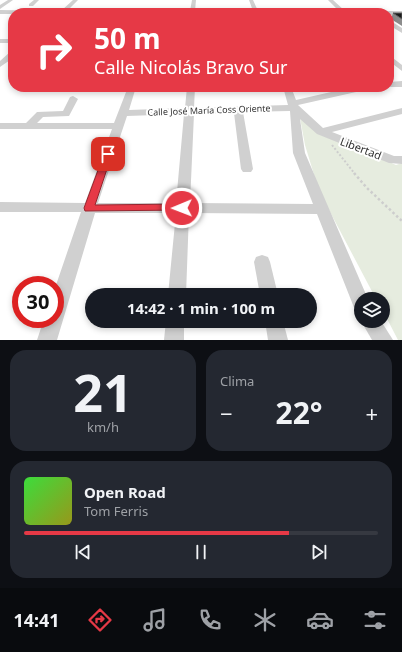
<!DOCTYPE html>
<html lang="es">
<head>
<meta charset="utf-8">
<style>
	:root { --surface:#171b24; --page:#242831; --text:#f1f3f6; --muted:#9ea1a6; --line:#363941; --accent:#e63946 }
	body { margin:0; font-family:"Noto Sans",sans-serif; background:var(--page); color:var(--text); height:100vh; display:flex; flex-direction:column; font-size:15px; white-space:nowrap }
	* { box-sizing:border-box; margin:0 }
	p { font-size:13px; color:var(--muted) }
	.icon { flex:none; width:22px; height:22px; fill:none; stroke:currentColor; stroke-width:2; stroke-linecap:round; stroke-linejoin:round }
	.map { position:relative; height:340px; overflow:hidden }
	.side { display:flex; flex-direction:column; gap:10px; padding:10px; background:#0d0f14; flex:1 }
	.side>* { flex:none }
	.banner { position:absolute; left:8px; top:8px; width:386px; height:84px; border-radius:16px; box-shadow:0 2px 6px #0003; background:#e63946; color:#fff; overflow:hidden }
	.controls { position:absolute; left:354px; top:292px; display:grid; gap:8px }
	.controls a { display:grid; place-items:center; width:36px; height:36px; border-radius:50%; background:var(--surface); box-shadow:0 2px 6px #0003; font-size:20px }
	.speed { position:absolute; left:12px; top:276px; display:flex; gap:8px; font-size:20px; font-weight:700; text-align:center }
	.speed>* { display:grid; place-content:center; width:52px; height:52px; border-radius:50%; background:var(--surface); box-shadow:0 2px 6px #0003; line-height:1 }
	.speed .limit { border:6px solid #d22; background:#fff; color:#111 }
	.pin { position:absolute; display:grid; place-items:center; width:34px; height:34px; color:#fff; margin:-17px; border-radius:8px; box-shadow:0 2px 6px #0006 }
	.me { position:absolute; width:44px; margin:-22px; rotate:269deg; stroke-linejoin:round; filter:drop-shadow(0 0 3px #0008) }
	.turn { display:flex; align-items:center; gap:14px; height:84px; padding:0 20px; font-size:18px }
	.turn .icon { width:52px; height:52px; stroke-width:2.5 }
	.turn b { display:block; font-size:28px; line-height:34px }
	.big { font-size:30px; font-weight:700; line-height:1.1 }
	.side .card { flex:1; display:flex; flex-direction:column; justify-content:center; gap:6px; min-width:0; padding:0 14px; border-radius:16px; background:var(--page) }
	.side .dial { align-items:center; gap:0 }
	.dial b { font-size:52px; line-height:1 }
	.song { display:flex; align-items:center; gap:12px }
	.cover { width:48px; height:48px; border-radius:6px; background:linear-gradient(135deg,hsl(120 70% 55%),hsl(60 70% 35%)) }
	.played { height:4px; border-radius:2px; background:linear-gradient(90deg,var(--accent) 75%,var(--line) 75%) }
	.keys { display:flex; justify-content:space-around; direction:ltr }
	.heat { display:flex; justify-content:space-between; align-items:center; font-size:22px; direction:ltr }
	.side .tiles { flex:1; display:grid; gap:10px; grid-template-columns:1fr 1fr }
	.card:last-child { grid-column:span 2 }
	.trip { position:absolute; left:85px; top:288px; width:232px; height:40px; border-radius:20px; background:var(--surface); box-shadow:0 2px 6px #0003; font-weight:700; line-height:40px; text-align:center }
	.tabs { display:flex; height:64px; justify-content:space-around; align-items:center; background:#090b0e; color:var(--muted) }
	.tabs .icon { width:28px; height:28px }
	.tabs .current { color:var(--accent) }
	.tabs b { font-size:18px; color:var(--text) }
	.map>svg:first-child { display:block }
	.green { fill:#e6ecdf }
	.lines { fill:none; stroke-linecap:round; stroke-linejoin:round }
	.path-far1 { stroke:#cdcdcd; stroke-width:2; stroke-dasharray:2 2; stroke-linecap:butt }
	.path { stroke:#cdcdcd; stroke-width:2.5; stroke-dasharray:2.5 2.5; stroke-linecap:butt }
	.minor { fill:#d0d0d0; fill-rule:evenodd }
	.wall { fill:#8c8c8c }
	.building { fill:#1a1a1a; stroke:#5f5f5f }
	.route { fill:#e63946; stroke:#96252e }
	.labels { text-anchor:middle; dominant-baseline:central; stroke-width:4; stroke-linejoin:round; paint-order:stroke }
	.far-street-label { font-size:9px; fill:#333; stroke:#fff }
	.street-label { font-size:11px; fill:#333; stroke:#fff }
</style>
</head>
<body>
<div class="map">
<svg width="402" height="340" viewBox="0 0 402 340">
	<rect width="100%" height="100%" fill="#fff"/>
	<path class="green" d="M300,118L321,132L396,165L402,163V340H398L383,311V299H376L319,191L305,145Z"/>
	<g class="lines">
		<path class="path-far1" d="M332,145L355,174"/>
		<path class="path" d="M354,173L367,188L402,221"/>
		<g class="minor">
			<path d="M8,0H13L0,9V5Z"/>
			<path d="M34,0H39L33,6H29V4Z"/>
			<path d="M73,0H78L67,11H190L192,0H196L195,11H253L249,0H253L258,11H339L328,0H333L345,11H402V15H389V13L0,14V10L61,11Z"/>
			<path d="M389,20L402,28V33L389,25Z"/>
			<rect x="0" y="39" width="13" height="4"/>
			<path d="M10,52H13V58L0,67V61Z"/>
			<path d="M389,55L402,65V71L389,61Z"/>
			<path d="M402,81V87H387H389V82Z"/>
			<path d="M128,87H136L129,110L185,108L187,87H195L194,108L288,105L283,87H291L296,100L353,87H369L365,90L298,105L323,128L402,108V114L332,132L394,156H402V164L389,163L317,134L300,119L305,153L368,299H361V312L355,310L317,214L189,213L186,295H168L176,213H95L57,340H37L44,319H55V288L81,212H0V202L85,203L112,129H0V123H26L37,112L63,111L70,97L73,96L78,99L69,116L43,117L37,123H114ZM290,111L293,153L313,204L190,203L194,114L234,113L241,169L243,172H251L253,169L243,112ZM184,114L176,203H98L127,116Z"/>
			<path d="M262,255L268,257L270,262L278,295H260L254,262L256,257Z"/>
			<path d="M166,321H184V340H164Z"/>
			<path d="M265,321H283L288,340H268Z"/>
			<path d="M361,321H381L393,340H372Z"/>
		</g>
	</g>
	<path class="wall" d="M393,13H402V26L391,19Z"/>
	<path class="building" d="M393,13H402V19Z"/>
	<path class="route" d="M108,151L112,154L95,205L182,204L186,205L188,208L186,210L85,211L84,208L104,154Z"/>
	<g class="labels">
		<g class="far-street-label">
			<text transform="translate(209 110) rotate(-2)">Calle José María Coss Oriente</text>
		</g>
		<g class="street-label">
			<text transform="translate(361 148) rotate(21)">Libertad</text>
		</g>
	</g>
</svg>
<div class="controls">
<a><svg class="icon" aria-label="layers" viewBox="0 0 24 24"><path d="M12 4l9 5-9 5-9-5zM3 14l9 5 9-5"/></svg></a>
</div>
<div class="speed"><div class="limit">30</div></div>
<div class="pin" style="left:108px;top:154px;background:#d93025"><svg class="icon" aria-label="arrive" viewBox="0 0 24 24"><path d="M6 21V4h12l-3 4 3 4H6"/></svg></div>
<svg class="me" style="left:182px;top:208px" viewBox="-20 -20 40 40"><circle r="17" fill="#e63946" stroke="#fff" stroke-width="3"/><path d="M0-11L8 9 0 5-8 9z" fill="#fff"/></svg>
<div class="trip">14:42 · 1 min · 100 m</div>
<div class="banner">
<div class="turn"><svg class="icon" aria-label="right" viewBox="0 0 24 24"><path d="M7 20v-9h11M14 6l5 5-5 5"/></svg><div><b>50 m</b>Calle Nicolás Bravo Sur</div></div>
</div>
</div>
<section class="side">
<div class="tiles">
<div class="card dial"><b>21</b><p>km/h</p></div>
<div class="card"><p>Clima</p>
<div class="heat"><a>−</a><b class="big">22°</b><a>+</a></div>
</div>
<div class="card">
<div class="song"><i class="cover"></i><div><b>Open Road</b><p>Tom Ferris</p></div></div>
<div class="played"></div>
<div class="keys"><svg class="icon" aria-label="previous" viewBox="0 0 24 24"><path d="M18 5L8 12l10 7zM5 5v14"/></svg><svg class="icon" aria-label="pause" viewBox="0 0 24 24"><path d="M8 5v14M16 5v14"/></svg><svg class="icon" aria-label="next" viewBox="0 0 24 24"><path d="M6 5l10 7-10 7zM19 5v14"/></svg></div>
</div>
</div>
</section>
<nav class="tabs">
<b>14:41</b>
<svg class="icon current" aria-label="directions" viewBox="0 0 24 24"><path d="M12 3l9 9-9 9-9-9zM9 14v-3h6M13 9l2 2-2 2"/></svg>
<svg class="icon" aria-label="music" viewBox="0 0 24 24"><path d="M9 18V5l10-2v13"/><circle cx="6" cy="18" r="3"/><circle cx="16" cy="16" r="3"/></svg>
<svg class="icon" aria-label="phone" viewBox="0 0 24 24"><path d="M5 4h4l2 5-3 2q2 4 5 5l2-3 5 2v4C11 20 4 13 5 4z"/></svg>
<svg class="icon" aria-label="climate" viewBox="0 0 24 24"><path d="M12 3v18M4 7l16 10M4 17L20 7"/></svg>
<svg class="icon" aria-label="car" viewBox="0 0 24 24"><path d="M5 17H2v-5l4-1 3-4h7l3 4 3 1v5h-3M9 17h6M6 11h13"/><circle cx="7" cy="17" r="2"/><circle cx="17" cy="17" r="2"/></svg>
<svg class="icon" aria-label="filters" viewBox="0 0 24 24"><path d="M4 7h16M4 17h16"/><circle cx="9" cy="7" r="2"/><circle cx="15" cy="17" r="2"/></svg>
</nav>
</body>
</html>
